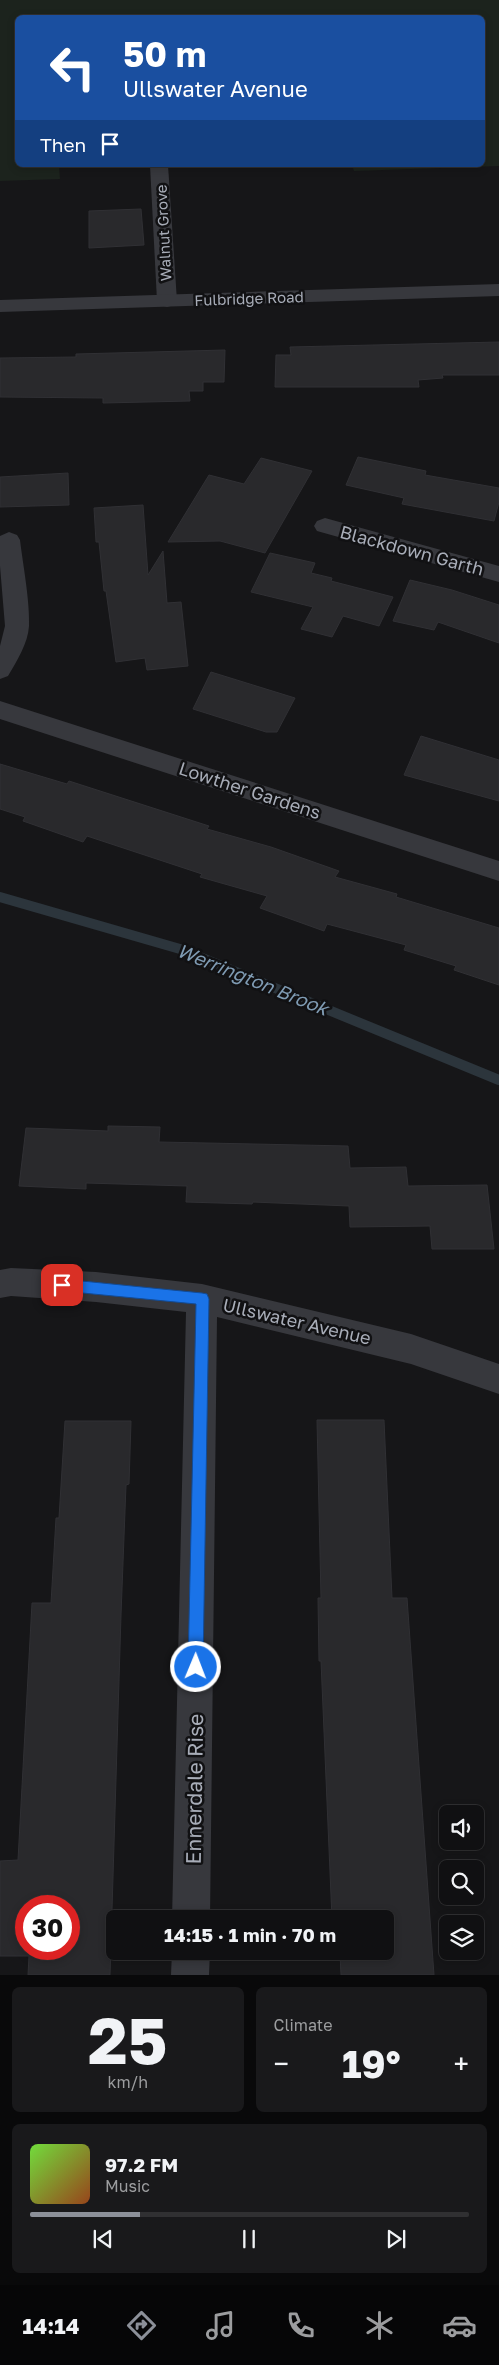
<!DOCTYPE html>
<html lang="en">
<head>
<meta charset="utf-8">
<style>
	:root { --surface:#101012; --page:#19191b; --text:#f1f3f6; --muted:#9c9d9f; --line:#303032; --accent:#8c9099 }
	body { margin:0; font-family:"Golos Text",sans-serif; background:var(--page); color:var(--text); height:100vh; display:flex; flex-direction:column; font-size:19px; white-space:nowrap }
	* { box-sizing:border-box; margin:0 }
	p { font-size:16px; color:var(--muted) }
	.icon { flex:none; width:28px; height:28px; fill:none; stroke:currentColor; stroke-width:2; stroke-linecap:round; stroke-linejoin:round }
	.map { position:relative; height:1975px; overflow:hidden }
	.drawer { display:flex; flex-direction:column; gap:12px; padding:12px; background:#09090a; flex:1 }
	.drawer>* { flex:none }
	.guide { position:absolute; left:15px; top:15px; width:470px; height:152px; border-radius:8px; box-shadow:0 2px 8px #0003,0 0 0 1px var(--line); background:#1a4fa0; color:#fff; overflow:hidden }
	.controls { position:absolute; left:439px; top:1805px; display:grid; gap:10px }
	.controls a { display:grid; place-items:center; width:45px; height:45px; border-radius:8px; background:var(--surface); box-shadow:0 2px 8px #0003,0 0 0 1px var(--line); font-size:25px }
	.speed { position:absolute; left:15px; top:1895px; display:flex; gap:10px; font-size:25px; font-weight:700; text-align:center }
	.speed>* { display:grid; place-content:center; width:65px; height:65px; border-radius:50%; background:var(--surface); box-shadow:0 2px 8px #0003,0 0 0 1px var(--line); line-height:1 }
	.speed .limit { border:8px solid #d22; background:#fff; color:#111 }
	.pin { position:absolute; display:grid; place-items:center; width:42px; height:42px; color:#fff; margin:-21px; border-radius:10px; box-shadow:0 2px 8px #0006 }
	.me { position:absolute; width:55px; margin:-28px; rotate:1deg; stroke-linejoin:round; filter:drop-shadow(0 0 4px #0008) }
	.turn { display:flex; align-items:center; gap:18px; height:105px; padding:0 25px; font-size:22px }
	.turn .icon { width:65px; height:65px; stroke-width:2.5 }
	.turn b { display:block; font-size:35px; line-height:42px }
	.then { display:flex; align-items:center; height:48px; padding:0 25px; background:#0003; gap:10px; font-size:19px }
	.big { font-size:38px; font-weight:700; line-height:1.1 }
	.drawer .card { flex:1; display:flex; flex-direction:column; justify-content:center; gap:8px; min-width:0; padding:0 18px; border-radius:8px; background:var(--page) }
	.drawer .dial { align-items:center; gap:0 }
	.dial b { font-size:65px; line-height:1 }
	.song { display:flex; align-items:center; gap:15px }
	.cover { width:60px; height:60px; border-radius:8px; background:linear-gradient(135deg,hsl(100 70% 55%),hsl(20 70% 35%)) }
	.played { height:5px; border-radius:2px; background:linear-gradient(90deg,var(--accent) 25%,var(--line) 25%) }
	.keys { display:flex; justify-content:space-around; direction:ltr }
	.heat { display:flex; justify-content:space-between; align-items:center; font-size:28px; direction:ltr }
	.drawer .tiles { flex:1; display:grid; gap:12px; grid-template-columns:1fr 1fr }
	.card:last-child { grid-column:span 2 }
	.trip { position:absolute; left:106px; top:1910px; width:288px; height:50px; border-radius:8px; background:var(--surface); box-shadow:0 2px 8px #0003,0 0 0 1px var(--line); font-weight:700; line-height:50px; text-align:center }
	.tabs { display:flex; height:80px; justify-content:space-around; align-items:center; background:#060607; color:var(--muted) }
	.tabs .icon { width:35px; height:35px }
	.tabs .selected { color:var(--accent) }
	.tabs b { font-size:22px; color:var(--text) }
	.map>svg:first-child { display:block }
	.green { fill:#1c231d }
	.lines { fill:none; stroke-linecap:round; stroke-linejoin:round }
	.stream { stroke:#2c353c; stroke-width:10 }
	.building { fill:#29292c; stroke:#303034; fill-rule:evenodd }
	.minor { fill:#37383d; fill-rule:evenodd }
	.tertiary { fill:#37383d; fill-rule:evenodd }
	.route { fill:#1a73e8; stroke:#114b97 }
	.labels { text-anchor:middle; dominant-baseline:central; stroke-width:5; stroke-linejoin:round; paint-order:stroke }
	.far-street-label { font-size:15px; fill:#a8adb8; stroke:#111113 }
	.street-label { font-size:18px; fill:#a8adb8; stroke:#111113 }
	.water-label { font-size:19px; font-style:italic; fill:#7f9bb3; stroke:#111113 }
	.near-street-label { font-size:21px; fill:#a8adb8; stroke:#111113 }
</style>
</head>
<body>
<div class="map">
<svg width="499" height="1975" viewBox="0 0 499 1975">
	<rect width="100%" height="100%" fill="#161618"/>
	<path class="green" d="M0,0H499V166L354,171L352,165H482V18H18V165H59L60,179L0,181Z"/>
	<g class="lines">
		<path class="stream" d="M0,897L180,949L499,1080"/>
	</g>
	<g class="building">
		<path d="M141,209L144,245L89,248V211Z"/>
		<path d="M499,342V375H442L443,378L418,380L419,387H275L276,355H291L290,347Z"/>
		<path d="M225,350L224,382H203V391H189L190,401L103,403V398L0,397V358L76,357V354Z"/>
		<path d="M358,457L426,471L425,475L499,488V502L494,521L402,504L404,498L346,485Z"/>
		<path d="M261,458L312,471L265,553L220,541L168,542L209,475L244,484Z"/>
		<path d="M68,473L69,505L0,507V477Z"/>
		<path d="M143,505L148,575L163,551L167,603L181,602L188,666L147,670L145,658L116,662L106,591H104L99,542H96L94,508Z"/>
		<path d="M270,553L315,563L311,573L332,578L331,581L393,597L379,626L343,616L332,637L301,629L313,607L251,592Z"/>
		<path d="M410,580L452,590L499,605V643L438,622L434,630L393,621Z"/>
		<path d="M211,672L295,698L277,732H266L193,709Z"/>
		<path d="M421,736L499,760V801L404,775Z"/>
		<path d="M0,764L67,784L69,781L209,826L207,829L271,847L339,871L335,877L397,894L396,897L499,928V985L454,970L456,966L404,950L406,945L327,924L324,931L260,908L267,896L200,877L202,874L87,836L83,842L23,821L25,817L0,809Z"/>
		<path d="M108,1126L160,1127L159,1142L348,1146L350,1168L406,1167L408,1186L487,1185L494,1249H432L430,1226L350,1227L349,1206L253,1202L252,1204L186,1202L187,1186L86,1183V1189L19,1186L26,1128L108,1131Z"/>
		<path d="M317,1420H384L392,1598H407L434,1975H341L340,1954H333V1951H385V1919H332L321,1661H319L318,1598H321Z"/>
		<path d="M65,1421H131L129,1484L126,1485L121,1615L110,1975H28L29,1956H0V1861L18,1860L32,1603H51L56,1518H59ZM26,1906H69V1949H26Z"/>
	</g>
	<g class="lines">
		<g class="minor">
			<path d="M150,165H168L177,301L174,305L167,307L160,305L157,301Z"/>
			<path d="M325,518L499,566V582L317,531L314,526L317,521Z"/>
			<path d="M9,532L17,535L20,540C23,565 30,601 29,626C28,643 17,661 8,676L0,679V646L5,626L0,566V536Z"/>
			<path d="M0,701L499,861V881L0,719Z"/>
			<path d="M11,1268L96,1272L202,1284L411,1334L499,1364V1394L411,1364L217,1317L210,1919H172L186,1312L96,1302L11,1296L0,1298V1270Z"/>
			<path d="M172,1951H210L209,1975H171Z"/>
		</g>
		<path class="tertiary" d="M499,284V296L0,312V300Z"/>
	</g>
	<path class="route" d="M62,1279L202,1293L207,1294L209,1299L203,1667L201,1672L196,1674L191,1672L188,1667L196,1304L62,1291L57,1289L56,1285L57,1281Z"/>
	<g class="labels">
		<g class="far-street-label">
			<text transform="translate(163 233) rotate(-93)">Walnut Grove</text>
			<text transform="translate(249 298) rotate(-2)">Fulbridge Road</text>
		</g>
		<g class="street-label">
			<text transform="translate(412 550) rotate(15)">Blackdown Garth</text>
			<text transform="translate(250 790) rotate(18)">Lowther Gardens</text>
			<text transform="translate(297 1321) rotate(13)">Ullswater Avenue</text>
		</g>
		<g class="water-label">
			<text transform="translate(253 979) rotate(22)">Werrington Brook</text>
		</g>
		<g class="near-street-label">
			<text transform="translate(194 1789) rotate(-89)">Ennerdale Rise</text>
		</g>
	</g>
</svg>
<div class="controls">
<a><svg class="icon" aria-label="sound" viewBox="0 0 24 24"><path d="M4 9h4l5-4v14l-5-4H4zM17 9q2 3 0 6"/></svg></a>
<a><svg class="icon" aria-label="search" viewBox="0 0 24 24"><circle cx="10" cy="10" r="6"/><path d="M15 15l6 6"/></svg></a>
<a><svg class="icon" aria-label="layers" viewBox="0 0 24 24"><path d="M12 4l9 5-9 5-9-5zM3 14l9 5 9-5"/></svg></a>
</div>
<div class="speed"><div class="limit">30</div></div>
<div class="pin" style="left:62px;top:1285px;background:#d93025"><svg class="icon" aria-label="arrive" viewBox="0 0 24 24"><path d="M6 21V4h12l-3 4 3 4H6"/></svg></div>
<svg class="me" style="left:196px;top:1667px" viewBox="-20 -20 40 40"><circle r="17" fill="#1a73e8" stroke="#fff" stroke-width="3"/><path d="M0-11L8 9 0 5-8 9z" fill="#fff"/></svg>
<div class="trip">14:15 · 1 min · 70 m</div>
<div class="guide">
<div class="turn"><svg class="icon" aria-label="left" viewBox="0 0 24 24"><path d="M17 20v-9H6M10 6l-5 5 5 5"/></svg><div><b>50 m</b>Ullswater Avenue</div></div>
<div class="then">Then<svg class="icon" aria-label="arrive" viewBox="0 0 24 24"><path d="M6 21V4h12l-3 4 3 4H6"/></svg></div>
</div>
</div>
<section class="drawer">
<div class="tiles">
<div class="card dial"><b>25</b><p>km/h</p></div>
<div class="card"><p>Climate</p>
<div class="heat"><a>−</a><b class="big">19°</b><a>+</a></div>
</div>
<div class="card">
<div class="song"><i class="cover"></i><div><b>97.2 FM</b><p>Music</p></div></div>
<div class="played"></div>
<div class="keys"><svg class="icon" aria-label="previous" viewBox="0 0 24 24"><path d="M18 5L8 12l10 7zM5 5v14"/></svg><svg class="icon" aria-label="pause" viewBox="0 0 24 24"><path d="M8 5v14M16 5v14"/></svg><svg class="icon" aria-label="next" viewBox="0 0 24 24"><path d="M6 5l10 7-10 7zM19 5v14"/></svg></div>
</div>
</div>
</section>
<nav class="tabs">
<b>14:14</b>
<svg class="icon selected" aria-label="directions" viewBox="0 0 24 24"><path d="M12 3l9 9-9 9-9-9zM9 14v-3h6M13 9l2 2-2 2"/></svg>
<svg class="icon" aria-label="music" viewBox="0 0 24 24"><path d="M9 18V5l10-2v13"/><circle cx="6" cy="18" r="3"/><circle cx="16" cy="16" r="3"/></svg>
<svg class="icon" aria-label="phone" viewBox="0 0 24 24"><path d="M5 4h4l2 5-3 2q2 4 5 5l2-3 5 2v4C11 20 4 13 5 4z"/></svg>
<svg class="icon" aria-label="climate" viewBox="0 0 24 24"><path d="M12 3v18M4 7l16 10M4 17L20 7"/></svg>
<svg class="icon" aria-label="car" viewBox="0 0 24 24"><path d="M5 17H2v-5l4-1 3-4h7l3 4 3 1v5h-3M9 17h6M6 11h13"/><circle cx="7" cy="17" r="2"/><circle cx="17" cy="17" r="2"/></svg>
</nav>
</body>
</html>
